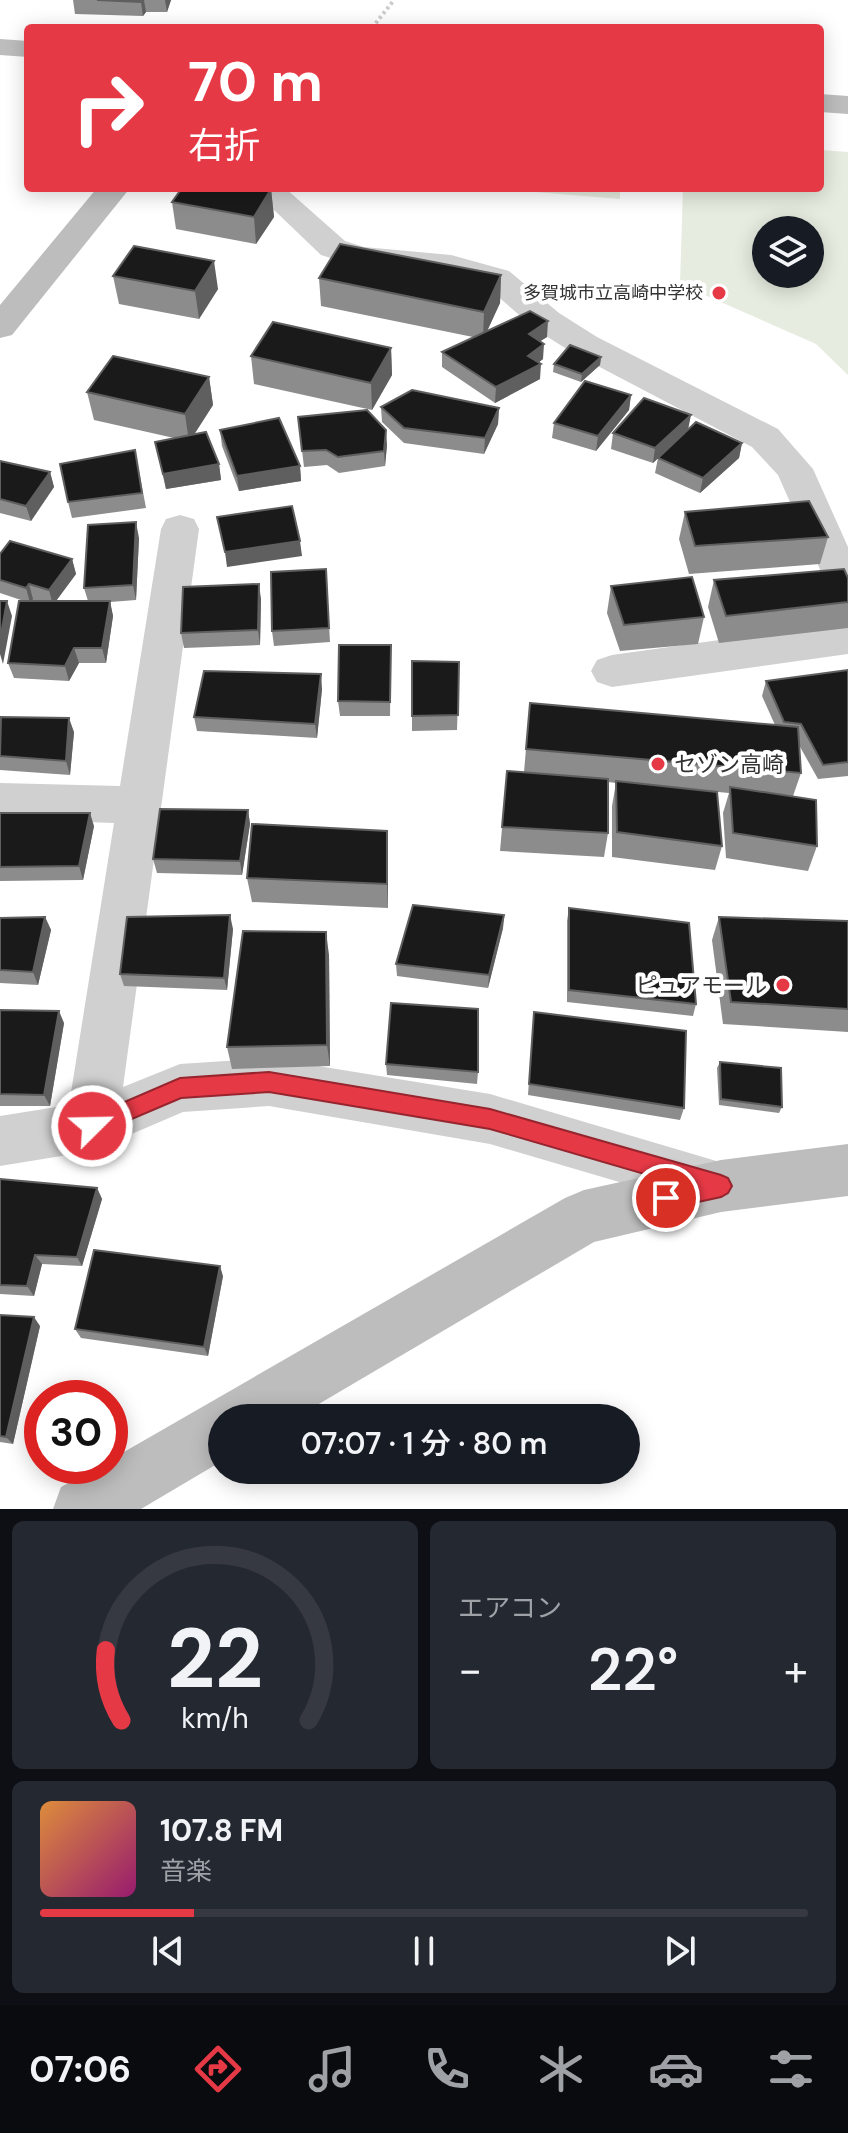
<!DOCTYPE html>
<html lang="ja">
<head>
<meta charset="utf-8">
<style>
	:root { --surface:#171b24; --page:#242831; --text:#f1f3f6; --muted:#9ea1a6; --line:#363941; --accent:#e63946 }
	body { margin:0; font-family:"DM Sans","Noto Sans JP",sans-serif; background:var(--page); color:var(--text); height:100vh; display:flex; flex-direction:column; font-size:30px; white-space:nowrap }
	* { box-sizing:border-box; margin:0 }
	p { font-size:26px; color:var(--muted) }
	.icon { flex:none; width:44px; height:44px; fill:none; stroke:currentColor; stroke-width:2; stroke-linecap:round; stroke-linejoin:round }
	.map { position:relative; height:1509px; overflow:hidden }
	.details { display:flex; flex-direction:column; gap:12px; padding:12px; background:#0d0f14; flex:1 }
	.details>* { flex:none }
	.hud { position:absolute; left:24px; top:24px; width:800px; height:168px; border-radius:8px; box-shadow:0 4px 20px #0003; background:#e63946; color:#fff; overflow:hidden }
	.buttons { position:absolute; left:752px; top:216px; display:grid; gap:16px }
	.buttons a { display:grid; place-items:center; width:72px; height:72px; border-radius:50%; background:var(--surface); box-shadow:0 4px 20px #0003; font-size:40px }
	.speed { position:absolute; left:24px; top:1380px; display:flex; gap:16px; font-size:40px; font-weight:700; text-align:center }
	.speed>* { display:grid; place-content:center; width:104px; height:104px; border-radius:50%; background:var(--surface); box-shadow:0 4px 20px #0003; line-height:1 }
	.speed .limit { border:12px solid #d22; background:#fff; color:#111 }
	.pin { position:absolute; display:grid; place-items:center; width:68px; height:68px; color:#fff; margin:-34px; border:4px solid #fff; border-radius:50%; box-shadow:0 2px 8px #0007 }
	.me { position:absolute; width:88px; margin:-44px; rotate:67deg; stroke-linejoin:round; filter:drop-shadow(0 0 6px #0008) }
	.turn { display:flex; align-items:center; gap:28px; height:168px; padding:0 32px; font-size:36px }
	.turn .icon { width:104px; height:104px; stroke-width:2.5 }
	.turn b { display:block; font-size:56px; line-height:68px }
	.big { font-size:60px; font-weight:600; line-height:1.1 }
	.details .card { flex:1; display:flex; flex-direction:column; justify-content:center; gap:12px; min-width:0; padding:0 28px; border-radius:12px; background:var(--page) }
	.details .dial { align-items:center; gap:0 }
	.dial svg { height:208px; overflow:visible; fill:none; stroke:var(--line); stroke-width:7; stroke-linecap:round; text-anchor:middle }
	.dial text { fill:var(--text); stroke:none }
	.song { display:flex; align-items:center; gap:24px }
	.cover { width:96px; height:96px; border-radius:12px; background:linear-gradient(135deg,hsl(30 70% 55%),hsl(320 70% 35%)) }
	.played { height:8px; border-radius:4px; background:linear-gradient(90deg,var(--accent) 20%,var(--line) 20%) }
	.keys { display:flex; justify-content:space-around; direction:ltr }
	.heat { display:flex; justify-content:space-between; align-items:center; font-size:44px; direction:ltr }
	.details .tiles { flex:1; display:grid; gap:12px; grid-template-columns:1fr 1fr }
	.card:last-child { grid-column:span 2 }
	.trip { position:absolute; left:208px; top:1404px; width:432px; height:80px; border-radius:40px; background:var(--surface); box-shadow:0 4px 20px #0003; font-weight:600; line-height:80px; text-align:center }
	.tab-bar { display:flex; height:128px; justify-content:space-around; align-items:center; background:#090b0e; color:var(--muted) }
	.tab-bar .icon { width:56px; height:56px }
	.tab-bar .selected { color:var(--accent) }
	.tab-bar b { font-size:36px; color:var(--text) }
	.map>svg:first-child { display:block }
	.green { fill:#e6ecdf; fill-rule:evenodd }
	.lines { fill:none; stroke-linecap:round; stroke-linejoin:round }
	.path { stroke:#cdcdcd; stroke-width:4; stroke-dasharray:3 3; stroke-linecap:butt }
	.street { fill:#d0d0d0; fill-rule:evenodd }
	.secondary { fill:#bdbdbd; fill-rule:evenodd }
	.wall { fill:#8c8c8c }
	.shaded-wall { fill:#5f5f5f }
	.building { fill:#1a1a1a; stroke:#5f5f5f; stroke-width:2 }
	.route { fill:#e63946; stroke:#96252e; stroke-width:2 }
	.poi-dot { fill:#e63946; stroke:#fff; stroke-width:3 }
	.labels { text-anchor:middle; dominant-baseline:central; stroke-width:8; stroke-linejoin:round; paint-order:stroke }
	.far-poi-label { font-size:18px; fill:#333; stroke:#fff; text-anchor:end }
	.poi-label { font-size:22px; fill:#333; stroke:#fff; text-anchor:start }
</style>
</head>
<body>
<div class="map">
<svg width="848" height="1509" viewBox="0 0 848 1509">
	<rect width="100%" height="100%" fill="#fff"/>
	<g class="green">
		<path d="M820,150L848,152V375L816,344L680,284L683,188H820ZM766,230H810V274H766Z"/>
		<path d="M487,188H620V199Z"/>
	</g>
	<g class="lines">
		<path class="path" d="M372,28L394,0"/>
		<g class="street">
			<path d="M251,188H285L345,241L364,247L451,255L509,271L559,313L597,337L778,429L813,469L848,547V606L834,601L778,475L752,447L573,353L535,329L485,285L449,275L360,267L321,255Z"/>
			<path d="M180,515L194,519L199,529L123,1087L180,1064L269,1058L490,1094L740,1168L748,1186L740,1204L721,1212L490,1144L269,1106L183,1112L92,1151L0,1166V1116L69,1105L114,823L0,819V783L120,786L161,529L166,519Z"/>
			<path d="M848,622V654L612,687L597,682L591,671L597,660L612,655Z"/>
		</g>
		<g class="secondary">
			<path d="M0,39L28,41V57L0,55Z"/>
			<path d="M820,94L848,96V114L820,112Z"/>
			<path d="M97,188H130L12,335L0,338V305Z"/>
			<path d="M848,1144V1196L721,1212L594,1242L295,1418H222V1461L141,1509H53L61,1487L99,1466H110V1460L565,1198L584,1190L721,1160Z"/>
		</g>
	</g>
	<g class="wall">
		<path d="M73,0H171L167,12H146L143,16L75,14Z"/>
		<path d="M271,189L274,217L256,244L176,229L172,202Z"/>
		<path d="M501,275L500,303L487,331L547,337L540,341L543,359L539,362L540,379L495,403L442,367V352L473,337L321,306L319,278Z"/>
		<path d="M113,276L218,289L199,319L119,304Z"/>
		<path d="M391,348L392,375L372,410L254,384L251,356Z"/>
		<path d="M601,357L600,365L581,382L553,372L554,364Z"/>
		<path d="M209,377L213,405L194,435L219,464L221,480L166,489L155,442L174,438L94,420L87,392Z"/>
		<path d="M631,395L629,410L596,451L552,438L554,423Z"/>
		<path d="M381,407L499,408L498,424L484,454L404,443L382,422Z"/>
		<path d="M298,417L387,445L385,466L339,473L327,465L304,467Z"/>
		<path d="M220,430L300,466L301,481L239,491L222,446Z"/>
		<path d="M688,430L742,443L739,458L700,493L655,473L658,458L653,463L611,449L613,433Z"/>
		<path d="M135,450L146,508L72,518L68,502Z"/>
		<path d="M0,461L50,472L54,487L31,521L0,513Z"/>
		<path d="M685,512L828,537L820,564L689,574L679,539Z"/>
		<path d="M139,538L136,600L110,602L113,616L106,663H79L69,681L14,678L8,663L24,601L0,593V554L72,559L76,574L56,601H88L84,588Z"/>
		<path d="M326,569L330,642L274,646L272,631Z"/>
		<path d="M714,580L848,602V628L719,643L708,607Z"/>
		<path d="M611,586L704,617L698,644L620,651L607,613Z"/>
		<path d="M261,599L260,645L184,648L181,633Z"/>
		<path d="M391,645L390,716H340L338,701Z"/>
		<path d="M412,661L459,662L457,730L412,731Z"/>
		<path d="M848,670V776L818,779L799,745L801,773L793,796L817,846L808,871L726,858L723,813L729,793L686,789L722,846L715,870L612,857V806L616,783L608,782V833L604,857L500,851L507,771L524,772L530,703L775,725L762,696L766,681Z"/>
		<path d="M322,689L317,738L197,731L194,717Z"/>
		<path d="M0,720L74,732L70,775L0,770Z"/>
		<path d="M248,810L250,824L242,875L157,873L153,859Z"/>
		<path d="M0,813L94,826L83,880L0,881Z"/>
		<path d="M388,856V908L252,902L247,878Z"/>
		<path d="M569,908L696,1004L693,1016L567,1002V921Z"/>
		<path d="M504,915L503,928L488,988L397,976L396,964Z"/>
		<path d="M45,917L51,930L38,985L0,983V918Z"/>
		<path d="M719,917L848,921V1032L723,1024L712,940Z"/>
		<path d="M233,929L227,990L124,986L120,974Z"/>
		<path d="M329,955L330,1066L232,1069L227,1047Z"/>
		<path d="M0,1010L64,1023L50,1106H0Z"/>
		<path d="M534,1012L684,1108L680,1120L528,1095Z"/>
		<path d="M720,1062L782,1107L779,1113L719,1105L717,1068Z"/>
		<path d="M386,1064L478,1072L477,1084L387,1075Z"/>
		<path d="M0,1179L97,1188L102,1199L82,1266L42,1264L34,1296L0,1294Z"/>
		<path d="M223,1276L208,1356L81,1338L75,1329Z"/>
		<path d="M0,1315L40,1326L13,1444L0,1442Z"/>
	</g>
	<g class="shaded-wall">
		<path d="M142,0H144L146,12L143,16L141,2Z"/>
		<path d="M165,0H171L167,12Z"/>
		<path d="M271,189L274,217L256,244L254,217Z"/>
		<path d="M214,261L218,289L199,319L195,291Z"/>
		<path d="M501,275L500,303L483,340L484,312Z"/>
		<path d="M548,321L547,337L528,349L529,334Z"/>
		<path d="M544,344L543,359L529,370L541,364L540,379L495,403L496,387L528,356Z"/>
		<path d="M391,348L392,375L372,410L371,383Z"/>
		<path d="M601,357L600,365L581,382L582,374Z"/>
		<path d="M209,377L213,405L189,442L185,414Z"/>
		<path d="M631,395L629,410L596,451L598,436Z"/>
		<path d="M499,408L498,424L484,454L485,438Z"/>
		<path d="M691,415L688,430L653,463L655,448Z"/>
		<path d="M386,430L387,445L385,466L384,451Z"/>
		<path d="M742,443L739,458L700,493L703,478Z"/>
		<path d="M219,464L221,480L166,489L163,474Z"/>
		<path d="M300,466L301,481L239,491L237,476Z"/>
		<path d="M50,472L54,487L31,521L26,506Z"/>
		<path d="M136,522L139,538L136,600L133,585Z"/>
		<path d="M300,541L302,556L227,567L225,552Z"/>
		<path d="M72,559L76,574L53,605L49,590Z"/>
		<path d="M29,584L33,599L30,603L26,588Z"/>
		<path d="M259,584L261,599L260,645L258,630Z"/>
		<path d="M7,601L12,616L3,664L0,654V640Z"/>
		<path d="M110,601L113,616L106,663L102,648Z"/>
		<path d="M74,648L79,663L69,681L65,666Z"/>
		<path d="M321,674L322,689L317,738L315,724Z"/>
		<path d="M69,718L74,732L70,775L66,761Z"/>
		<path d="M248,810L250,824L242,875L240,861Z"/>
		<path d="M90,813L94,826L83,880L79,866Z"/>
		<path d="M387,831L388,856V908L387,884Z"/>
		<path d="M230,915L233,929L227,990L224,978Z"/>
		<path d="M504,915L503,928L488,988L489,975Z"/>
		<path d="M45,917L51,930L38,985L33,972Z"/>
		<path d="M326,932L329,955L330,1066L327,1045Z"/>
		<path d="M59,1011L64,1023L50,1106L44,1095Z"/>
		<path d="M97,1188L102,1199L82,1266L77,1257Z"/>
		<path d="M35,1255L42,1264L34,1296L27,1286Z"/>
		<path d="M220,1266L223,1276L208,1356L204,1347Z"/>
		<path d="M34,1317L40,1326L13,1444L6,1437Z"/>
	</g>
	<g class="building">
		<path d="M97,0H142L141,2Z"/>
		<path d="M182,188H264L271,189L254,217L172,202Z"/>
		<path d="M340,244L501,275L484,312L319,278Z"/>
		<path d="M134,246L214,261L195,291L113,276Z"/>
		<path d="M530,311L548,321L529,334L544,344L528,356L541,364L496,387L442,352Z"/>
		<path d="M273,322L391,348L371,383L251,356Z"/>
		<path d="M570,345L601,357L582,374L554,364Z"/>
		<path d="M113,356L209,377L185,414L87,392Z"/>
		<path d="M585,381L631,395L598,436L554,423Z"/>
		<path d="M412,390L499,408L485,438L404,428L381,407Z"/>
		<path d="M644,398L691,415L655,448L613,433Z"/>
		<path d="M367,410L386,430L384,451L338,457L326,450L302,451L298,417Z"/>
		<path d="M279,418L300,466L237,476L220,430Z"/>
		<path d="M696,422L742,443L703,478L658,458Z"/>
		<path d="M206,432L219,464L163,474L155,442Z"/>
		<path d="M135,450L142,493L68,502L60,464Z"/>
		<path d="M0,461L50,472L26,506L0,499Z"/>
		<path d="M809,501L828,537L695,546L685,512Z"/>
		<path d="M292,506L300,541L225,552L217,517Z"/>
		<path d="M136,522L133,585L84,588L88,525Z"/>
		<path d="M10,541L72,559L49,590L29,584L26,588L0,580V554Z"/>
		<path d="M326,569L329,628L272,631L271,572Z"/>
		<path d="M844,569L848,578V602L726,616L714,580Z"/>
		<path d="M692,577L704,617L624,625L611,586Z"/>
		<path d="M259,584L258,630L181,633L183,587Z"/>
		<path d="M0,601H7L0,640Z"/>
		<path d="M19,601H110L102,648H74L65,666L8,663Z"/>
		<path d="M339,645H391L390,702L338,701Z"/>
		<path d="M412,661L459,662L458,715L412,716Z"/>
		<path d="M848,670V762L823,765L801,724L784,722L766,681Z"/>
		<path d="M204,671L321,674L315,724L194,717Z"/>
		<path d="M530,703L798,727L801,773L526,749Z"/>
		<path d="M1,717L69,718L66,761L0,756Z"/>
		<path d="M507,771L608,779V833L502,827Z"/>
		<path d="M616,781L717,792L722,846L617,832Z"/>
		<path d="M730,787L816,800L817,846L733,833Z"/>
		<path d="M160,809L248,810L240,861L153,859Z"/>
		<path d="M0,813H90L79,866L0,867Z"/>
		<path d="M252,824L387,831V884L247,878Z"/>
		<path d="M413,905L504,915L489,975L396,964Z"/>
		<path d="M569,908L689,923L696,1004L569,990Z"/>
		<path d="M230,915L224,978L120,974L127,917Z"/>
		<path d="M45,917L33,972L0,970V918Z"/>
		<path d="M719,917L848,921V1009L731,1002Z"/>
		<path d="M243,931L326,932L327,1045L227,1047Z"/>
		<path d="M391,1003L478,1009V1072L386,1064Z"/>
		<path d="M0,1010L59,1011L44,1095L0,1094Z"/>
		<path d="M534,1012L686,1031L684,1108L529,1084Z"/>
		<path d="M720,1062L781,1068L782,1107L721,1099Z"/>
		<path d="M0,1179L97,1188L77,1257L35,1255L27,1286L0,1285Z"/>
		<path d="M94,1250L220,1266L204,1347L75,1329Z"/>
		<path d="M0,1315L34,1317L6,1437L0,1436Z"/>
	</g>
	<path class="route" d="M269,1072L490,1109L721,1175L728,1178L732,1186L728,1193L721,1197L666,1209L658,1206L655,1198L658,1191L679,1184L490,1129L269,1092L181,1098L92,1136L85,1133L82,1126L85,1119L180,1078Z"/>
	<g class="poi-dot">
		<circle cx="719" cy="293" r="8"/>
		<circle cx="658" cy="764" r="8"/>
		<circle cx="783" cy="985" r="8"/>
	</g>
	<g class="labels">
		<g class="far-poi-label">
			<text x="703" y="293">多賀城市立高崎中学校</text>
		</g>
		<g class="poi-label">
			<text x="674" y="764">セゾン高崎</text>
			<text x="767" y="985" text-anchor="end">ピュアモール</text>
		</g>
	</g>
</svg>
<div class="buttons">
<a><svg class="icon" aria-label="layers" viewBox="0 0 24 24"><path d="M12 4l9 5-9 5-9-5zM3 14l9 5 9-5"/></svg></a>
</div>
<div class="speed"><div class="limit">30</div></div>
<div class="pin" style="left:666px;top:1198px;background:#d93025"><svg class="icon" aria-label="arrive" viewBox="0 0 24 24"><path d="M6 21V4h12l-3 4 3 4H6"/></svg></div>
<svg class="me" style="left:92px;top:1126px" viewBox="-20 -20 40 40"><circle r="17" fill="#e63946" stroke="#fff" stroke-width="3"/><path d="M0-11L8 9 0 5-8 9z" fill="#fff"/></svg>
<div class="trip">07:07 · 1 分 · 80 m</div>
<div class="hud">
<div class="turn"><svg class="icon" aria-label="right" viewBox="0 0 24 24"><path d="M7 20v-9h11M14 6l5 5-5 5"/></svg><div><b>70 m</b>右折</div></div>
</div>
</div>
<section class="details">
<div class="tiles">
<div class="card dial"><svg viewBox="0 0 100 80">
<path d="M14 69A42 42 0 1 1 86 69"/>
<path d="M14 69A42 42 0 0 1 8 42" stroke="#e63946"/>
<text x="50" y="56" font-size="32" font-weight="700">22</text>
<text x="50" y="72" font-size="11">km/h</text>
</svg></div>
<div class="card"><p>エアコン</p>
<div class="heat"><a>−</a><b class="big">22°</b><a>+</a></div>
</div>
<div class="card">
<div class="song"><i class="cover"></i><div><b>107.8 FM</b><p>音楽</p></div></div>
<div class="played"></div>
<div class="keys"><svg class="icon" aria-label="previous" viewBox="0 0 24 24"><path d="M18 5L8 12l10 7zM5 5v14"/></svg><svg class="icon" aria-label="pause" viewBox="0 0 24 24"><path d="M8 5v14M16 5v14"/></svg><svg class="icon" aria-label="next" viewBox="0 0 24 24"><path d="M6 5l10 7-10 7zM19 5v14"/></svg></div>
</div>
</div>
</section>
<nav class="tab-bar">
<b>07:06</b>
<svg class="icon selected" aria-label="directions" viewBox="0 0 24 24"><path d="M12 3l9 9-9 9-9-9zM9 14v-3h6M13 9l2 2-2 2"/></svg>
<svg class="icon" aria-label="music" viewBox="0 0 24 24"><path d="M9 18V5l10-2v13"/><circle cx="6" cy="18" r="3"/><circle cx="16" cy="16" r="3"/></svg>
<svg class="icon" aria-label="phone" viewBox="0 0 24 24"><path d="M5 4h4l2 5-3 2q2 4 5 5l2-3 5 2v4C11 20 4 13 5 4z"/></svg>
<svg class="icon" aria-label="climate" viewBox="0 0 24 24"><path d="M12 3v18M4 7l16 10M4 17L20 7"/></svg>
<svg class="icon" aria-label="car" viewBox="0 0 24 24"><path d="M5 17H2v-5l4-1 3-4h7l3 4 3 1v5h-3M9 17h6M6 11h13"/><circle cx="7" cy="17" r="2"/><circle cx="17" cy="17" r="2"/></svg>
<svg class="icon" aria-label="filters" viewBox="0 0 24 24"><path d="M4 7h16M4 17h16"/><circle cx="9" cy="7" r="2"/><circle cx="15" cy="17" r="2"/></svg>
</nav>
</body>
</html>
